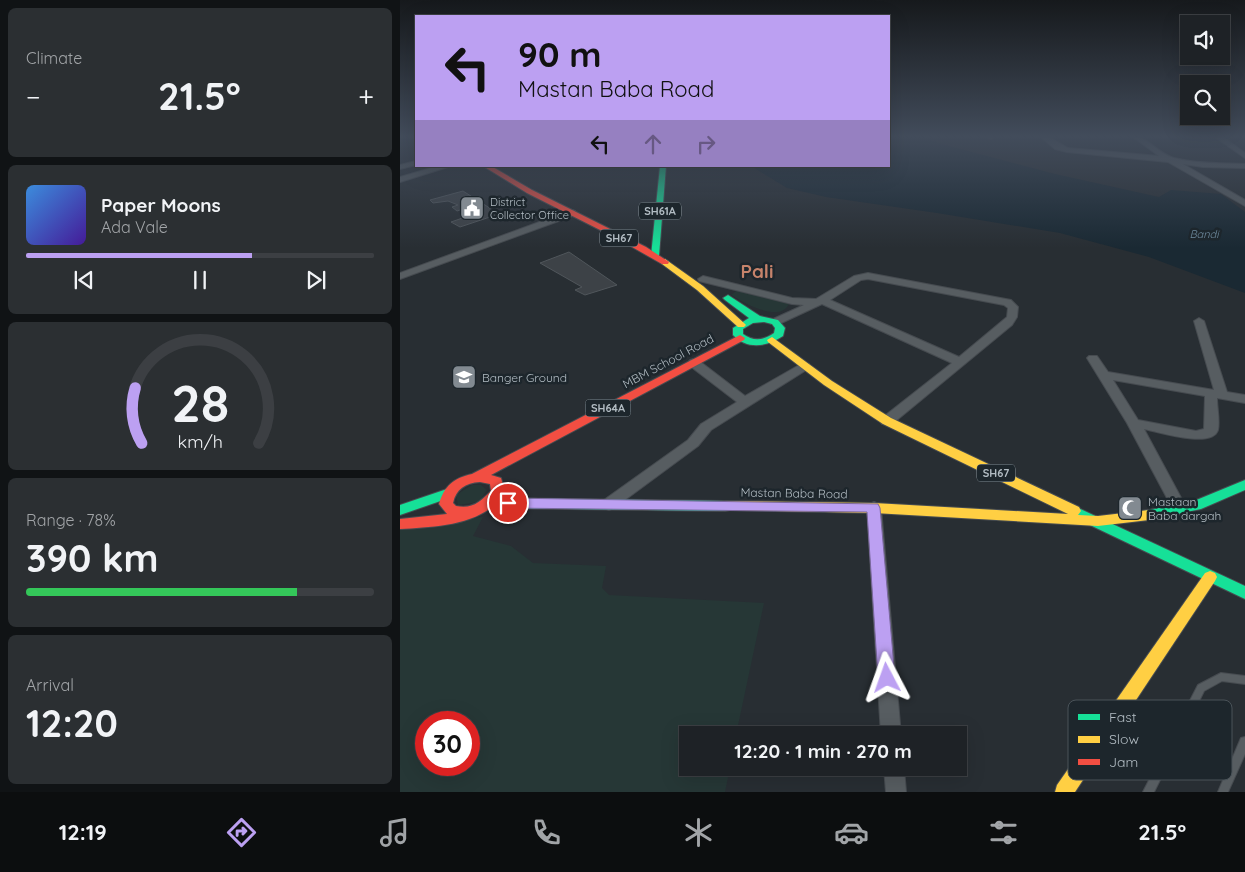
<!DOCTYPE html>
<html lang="en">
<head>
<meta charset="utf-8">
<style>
	:root { --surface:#1e2226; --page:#2b2f32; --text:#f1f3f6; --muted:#a1a4a7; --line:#3c3f43; --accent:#bca0f2 }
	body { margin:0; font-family:Quicksand,sans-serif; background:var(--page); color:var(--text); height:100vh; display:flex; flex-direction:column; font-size:19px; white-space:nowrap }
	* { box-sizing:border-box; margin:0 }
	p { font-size:16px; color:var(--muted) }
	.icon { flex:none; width:28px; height:28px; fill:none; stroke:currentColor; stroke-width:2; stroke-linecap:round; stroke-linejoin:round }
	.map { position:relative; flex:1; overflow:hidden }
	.panel { display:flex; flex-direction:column; gap:8px; padding:8px; background:#101315; width:400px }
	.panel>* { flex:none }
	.hud { position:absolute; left:15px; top:15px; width:475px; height:152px; border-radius:0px; box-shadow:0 5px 20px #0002,0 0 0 1px var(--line); background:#bca0f2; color:#111; overflow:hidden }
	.tools { position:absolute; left:780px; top:15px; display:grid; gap:10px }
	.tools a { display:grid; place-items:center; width:50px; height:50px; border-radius:0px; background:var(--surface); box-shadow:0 5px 20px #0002,0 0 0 1px var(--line); font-size:25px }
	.speed { position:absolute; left:15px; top:711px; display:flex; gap:10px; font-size:25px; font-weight:700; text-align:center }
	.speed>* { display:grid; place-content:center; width:65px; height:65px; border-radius:50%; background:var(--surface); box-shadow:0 5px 20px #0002,0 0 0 1px var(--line); line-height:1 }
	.speed .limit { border:8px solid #d22; background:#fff; color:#111 }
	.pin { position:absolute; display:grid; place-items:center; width:42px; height:42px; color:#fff; margin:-21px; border:2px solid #fff; border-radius:50%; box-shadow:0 1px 5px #0007 }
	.me { position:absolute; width:55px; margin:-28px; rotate:356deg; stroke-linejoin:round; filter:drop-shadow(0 0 4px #0008) }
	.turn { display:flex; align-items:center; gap:18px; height:105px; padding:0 20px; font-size:22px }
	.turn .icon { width:65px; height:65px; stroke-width:2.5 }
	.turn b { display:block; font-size:35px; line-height:42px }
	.lanes { display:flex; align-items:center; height:48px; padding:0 20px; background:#0003; justify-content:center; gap:25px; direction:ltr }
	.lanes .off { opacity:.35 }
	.big { font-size:38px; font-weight:800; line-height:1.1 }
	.panel .tile { flex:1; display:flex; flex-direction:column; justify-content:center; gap:8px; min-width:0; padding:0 18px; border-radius:8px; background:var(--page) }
	.panel .dial { align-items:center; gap:0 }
	.dial svg { height:130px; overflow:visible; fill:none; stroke:var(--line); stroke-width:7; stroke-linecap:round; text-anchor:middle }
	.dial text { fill:var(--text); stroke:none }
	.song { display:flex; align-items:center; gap:15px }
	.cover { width:60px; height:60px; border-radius:8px; background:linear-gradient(135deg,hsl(210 70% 55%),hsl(260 70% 35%)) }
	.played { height:5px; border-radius:2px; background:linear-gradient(90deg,var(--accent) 65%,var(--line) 65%) }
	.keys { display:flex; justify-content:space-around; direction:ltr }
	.heat { display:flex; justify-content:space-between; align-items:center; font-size:28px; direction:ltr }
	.charge { height:8px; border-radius:4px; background:linear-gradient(90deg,#34c759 78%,var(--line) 0) }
	.trip { position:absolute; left:279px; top:726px; width:288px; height:50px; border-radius:0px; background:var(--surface); box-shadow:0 5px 20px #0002,0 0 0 1px var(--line); font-weight:800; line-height:50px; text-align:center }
	.menu { display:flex; height:80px; justify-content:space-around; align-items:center; background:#0c0e0f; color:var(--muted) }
	.menu .icon { width:35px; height:35px }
	.menu .on { color:var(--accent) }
	.menu b { font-size:22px; color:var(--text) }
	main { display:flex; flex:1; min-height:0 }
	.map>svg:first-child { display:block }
	.green { fill:#263736; fill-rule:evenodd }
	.water { fill:#1a2933 }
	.building { fill:#3d4247; stroke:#50565b }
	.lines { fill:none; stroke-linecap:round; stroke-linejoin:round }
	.lane-casing { stroke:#464b50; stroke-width:2 }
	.street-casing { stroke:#464b50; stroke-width:2 }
	.fast-casing { stroke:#464b50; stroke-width:2 }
	.slow-casing { stroke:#464b50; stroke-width:2 }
	.jam-casing { stroke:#464b50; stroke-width:2 }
	.lane { fill:#575d61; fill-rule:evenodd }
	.street { fill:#575d61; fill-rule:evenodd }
	.fast { fill:#16e098; fill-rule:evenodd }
	.slow { fill:#ffcf43; fill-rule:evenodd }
	.jam { fill:#f24e42; fill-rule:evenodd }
	.route { fill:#bca0f2; stroke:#7a689d }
	.labels { text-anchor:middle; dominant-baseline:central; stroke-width:5; stroke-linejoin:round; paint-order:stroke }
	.far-poi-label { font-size:11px; fill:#b2bcc3; stroke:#1d262c; text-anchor:start }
	.shield { fill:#1d262c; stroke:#858f96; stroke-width:1 }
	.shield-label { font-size:11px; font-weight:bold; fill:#b2bcc3 }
	.far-water-label { font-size:11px; font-style:italic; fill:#6f8b9e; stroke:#1d262c }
	.street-label { font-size:12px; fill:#b2bcc3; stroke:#1d262c }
	.poi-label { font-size:12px; fill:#b2bcc3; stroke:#1d262c; text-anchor:start }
	.far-town-label { font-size:19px; font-weight:bold; fill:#c6836b; stroke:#1d262c }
	.key { fill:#1d262c; stroke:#4a5359; stroke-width:1 }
	.key-label { font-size:14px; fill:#b2bcc3 }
</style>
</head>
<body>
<main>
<section class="panel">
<div class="tile"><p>Climate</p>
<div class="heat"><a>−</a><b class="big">21.5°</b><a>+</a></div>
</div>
<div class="tile">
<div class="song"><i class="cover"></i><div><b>Paper Moons</b><p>Ada Vale</p></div></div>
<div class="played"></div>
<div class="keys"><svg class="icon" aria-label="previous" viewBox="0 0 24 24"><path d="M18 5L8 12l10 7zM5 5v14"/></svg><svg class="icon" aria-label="pause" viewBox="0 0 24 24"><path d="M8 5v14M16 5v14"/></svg><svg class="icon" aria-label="next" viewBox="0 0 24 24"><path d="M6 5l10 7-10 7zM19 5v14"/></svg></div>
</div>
<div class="tile dial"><svg viewBox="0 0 100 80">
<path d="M14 69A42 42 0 1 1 86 69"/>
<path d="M14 69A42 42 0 0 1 10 35" stroke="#bca0f2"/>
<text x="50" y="56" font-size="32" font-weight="700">28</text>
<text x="50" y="72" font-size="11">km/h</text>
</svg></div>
<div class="tile"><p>Range · 78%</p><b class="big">390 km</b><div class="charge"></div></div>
<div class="tile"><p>Arrival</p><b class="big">12:20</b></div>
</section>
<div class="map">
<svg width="845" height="792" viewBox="0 0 845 792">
	<rect width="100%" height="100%" fill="#282e33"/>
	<g class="green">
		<path d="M336,291L342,292L389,304C379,324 343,302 331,295Z"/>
		<path d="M72,485H81L87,490L79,502L58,505L56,495Z"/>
		<path d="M83,517L73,536L111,546L133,563L206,566L202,588L209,595L364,603L336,735H288V768H330L325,792H0V522ZM26,722H69V765H26Z"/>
	</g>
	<path class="water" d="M489,137H521L545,145L655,174L759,197L771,190L821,194L845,212V293L749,257L660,233L537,213L426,197L387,188L351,166H489Z"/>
	<g class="building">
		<path d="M63,191L99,214L60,227L51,222L74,214L63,209L57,211L52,207L58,205L48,201L33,203L30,200Z"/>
		<path d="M169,252L217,285L185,295L175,290L182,287L140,263Z"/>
	</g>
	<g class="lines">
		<defs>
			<g id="lane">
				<path d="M821,673L845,676V684L822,681L804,691L754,792H743L798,685Z"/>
				<path d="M845,737V754L828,792H818L841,738Z"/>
			</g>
			<g id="street">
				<path d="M585,137H594L591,139Z"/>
				<path d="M641,137H649L668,148L759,156L733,137C749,137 758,154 774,158C797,164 822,163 845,164V168L803,167L783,164L845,200V206L768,162L667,152L655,149Z"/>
				<path d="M815,137H823L845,153V158Z"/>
				<path d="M16,161V165L0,169V165Z"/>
				<path d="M38,166H51L0,182V177Z"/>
				<path d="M172,210L175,211V215L0,279V273Z"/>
				<path d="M468,273L611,300L618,307L617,317L612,325L492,424H482L480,421L482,418L552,363L422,304L379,324H371L370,322L371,320L404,305L392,304L299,281L298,279L303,276L392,298L416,299L454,276ZM468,279L604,305L608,308L607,317L559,357L430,300L461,280Z"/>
				<path d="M799,318L804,321L827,392L845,395V403L817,398C817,408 820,421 818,430C812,449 759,432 744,429L787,509L785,513L780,515L775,513L727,423L687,358L689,356H697L708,372L814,390L794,321ZM713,380L805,396L804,429L796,431L738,420Z"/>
				<path d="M294,359L298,360L345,396L401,364H409L411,367L311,430L298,446L214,508L209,510L204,508L202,504L204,500L288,440L301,424L337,402L290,366L288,363L290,360Z"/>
				<path d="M474,502L479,504L481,508L501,735H481L467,508L469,504Z"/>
				<path d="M484,768H504L506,792H486Z"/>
			</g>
			<g id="fast">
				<path d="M260,166H266L259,256L255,259L251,256Z"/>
				<path d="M328,295L360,316L378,320L385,328L383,336C367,347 347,350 333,335V328L349,318L325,300L323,298ZM364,322L372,324L375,328L374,333C364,340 354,342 343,334V329L353,323Z"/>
				<path d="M845,480V490L801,509L749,520L744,519L742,515L744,511L794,501Z"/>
				<path d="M47,489L52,491L54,494L52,497L0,515V505Z"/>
				<path d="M89,498L325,501L330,502L332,506L330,510L325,511L89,508L84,506L82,503L84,500Z"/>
				<path d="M674,506L845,586V599L669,515L667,511L669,507Z"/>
			</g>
			<g id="slow">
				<path d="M265,259L303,286L344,323L346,325L344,327H338L297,290L262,264L261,262Z"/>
				<path d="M372,337L432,381L491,418L679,507L681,511L678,515L698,516L749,510L754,511L756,515L754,519L749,520L698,526L474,513L320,510L318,506L320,502L325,501L474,503L668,514L483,424L424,385L368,342L367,340Z"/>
				<path d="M810,571L815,573L817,577L815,581L675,792H655L657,785L805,573Z"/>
			</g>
			<g id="jam">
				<path d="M83,166H91L132,190L246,247L269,262L268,264H262L218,239L127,193Z"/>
				<path d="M340,335L345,338L344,340L91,475L101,478L105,492C85,526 34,527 0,529V519L47,514L39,504C44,486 54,478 72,474ZM80,482L90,484L91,491C80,502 73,509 56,506L53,503C56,489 65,483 80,482Z"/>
			</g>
		</defs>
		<use href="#lane" class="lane-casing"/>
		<use href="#street" class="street-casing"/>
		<use href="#fast" class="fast-casing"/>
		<use href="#slow" class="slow-casing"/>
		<use href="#jam" class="jam-casing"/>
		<use href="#lane" class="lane"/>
		<use href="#street" class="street"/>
		<use href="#fast" class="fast"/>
		<use href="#slow" class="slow"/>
		<use href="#jam" class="jam"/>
	</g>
	<linearGradient id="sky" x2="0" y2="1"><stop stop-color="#16191c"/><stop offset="0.55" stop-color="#424c5b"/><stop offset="1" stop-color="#424c5b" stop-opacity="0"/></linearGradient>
	<rect width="845" height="248" fill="url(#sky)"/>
	<path class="route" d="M108,498L478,504L480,508L495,678L493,684L487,686L481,684L478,678L467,512L108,508L103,507L101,503L103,500Z"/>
	<defs>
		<symbol id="civic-square" viewBox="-11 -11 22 22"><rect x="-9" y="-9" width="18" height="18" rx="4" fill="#828a91" stroke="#1d262c"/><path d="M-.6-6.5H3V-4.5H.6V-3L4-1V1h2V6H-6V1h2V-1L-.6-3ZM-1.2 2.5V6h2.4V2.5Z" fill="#fff"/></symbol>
		<symbol id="school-square" viewBox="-11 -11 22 22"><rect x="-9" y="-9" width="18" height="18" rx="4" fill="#828a91" stroke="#1d262c"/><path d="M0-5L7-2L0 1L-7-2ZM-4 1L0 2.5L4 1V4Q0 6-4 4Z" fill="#fff"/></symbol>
		<symbol id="mosque-square" viewBox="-11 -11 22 22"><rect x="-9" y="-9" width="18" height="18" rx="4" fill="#828a91" stroke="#1d262c"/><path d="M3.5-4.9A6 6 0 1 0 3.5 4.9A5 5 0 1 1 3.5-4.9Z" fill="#fff"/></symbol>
	</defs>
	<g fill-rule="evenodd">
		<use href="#civic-square" x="58" y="194" width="28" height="28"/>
		<use href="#school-square" x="50" y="363" width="28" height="28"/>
		<use href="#mosque-square" x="716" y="494" width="28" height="28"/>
	</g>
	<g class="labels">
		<g class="far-poi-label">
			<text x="90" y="202">District<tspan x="90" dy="13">Collector Office</tspan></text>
		</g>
		<g class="shield">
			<rect x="239" y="202.5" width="42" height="17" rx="4"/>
			<rect x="200" y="229.5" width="38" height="17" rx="4"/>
			<rect x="185.5" y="399.5" width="45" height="17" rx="4"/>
			<rect x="577" y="464.5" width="38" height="17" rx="4"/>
		</g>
		<g class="shield-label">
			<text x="260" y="211">SH61A</text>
			<text x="219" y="238">SH67</text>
			<text x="208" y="408">SH64A</text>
			<text x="596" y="473">SH67</text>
		</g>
		<g class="far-water-label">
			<text x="804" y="234">Bandi</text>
		</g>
		<g class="street-label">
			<text transform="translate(268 361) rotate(-28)">MBM School Road</text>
			<text transform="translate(394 493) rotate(1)">Mastan Baba Road</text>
		</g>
		<g class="poi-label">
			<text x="82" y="377">Banger Ground</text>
			<text x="748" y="501">Mastaan<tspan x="748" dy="14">Baba dargah</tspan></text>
		</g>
		<g class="far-town-label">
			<text x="357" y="271">Pali</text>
		</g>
	</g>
	<rect x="668" y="700" width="164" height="80" rx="8" class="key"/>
	<rect x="678" y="714" width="22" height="6" fill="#16e098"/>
	<rect x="678" y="736" width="22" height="7" fill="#ffcf43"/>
	<rect x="678" y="759" width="22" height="6" fill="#f24e42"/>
	<g class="key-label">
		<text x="709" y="722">Fast</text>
		<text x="709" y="744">Slow</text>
		<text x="709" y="767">Jam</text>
	</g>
</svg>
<div class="tools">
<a><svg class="icon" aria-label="sound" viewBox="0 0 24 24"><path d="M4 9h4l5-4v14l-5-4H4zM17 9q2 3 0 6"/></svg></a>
<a><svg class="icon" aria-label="search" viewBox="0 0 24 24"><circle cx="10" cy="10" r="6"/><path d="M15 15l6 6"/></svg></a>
</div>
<div class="speed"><div class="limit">30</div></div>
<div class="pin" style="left:108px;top:503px;background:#d93025"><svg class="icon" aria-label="arrive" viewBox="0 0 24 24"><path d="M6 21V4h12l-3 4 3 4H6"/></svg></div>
<svg class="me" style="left:487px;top:678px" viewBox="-20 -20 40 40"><path d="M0-17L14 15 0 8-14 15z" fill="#bca0f2" stroke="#fff" stroke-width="4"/></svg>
<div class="trip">12:20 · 1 min · 270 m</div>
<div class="hud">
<div class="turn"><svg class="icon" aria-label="left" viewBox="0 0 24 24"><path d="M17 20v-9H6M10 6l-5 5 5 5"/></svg><div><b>90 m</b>Mastan Baba Road</div></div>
<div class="lanes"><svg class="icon" aria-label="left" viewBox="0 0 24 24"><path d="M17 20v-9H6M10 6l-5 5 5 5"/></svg><svg class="icon off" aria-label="ahead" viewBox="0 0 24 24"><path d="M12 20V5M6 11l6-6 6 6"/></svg><svg class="icon off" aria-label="right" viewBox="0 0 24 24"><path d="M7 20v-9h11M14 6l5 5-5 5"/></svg></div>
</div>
</div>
</main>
<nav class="menu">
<b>12:19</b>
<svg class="icon on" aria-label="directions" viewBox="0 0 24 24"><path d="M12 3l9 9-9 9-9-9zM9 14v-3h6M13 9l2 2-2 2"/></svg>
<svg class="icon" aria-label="music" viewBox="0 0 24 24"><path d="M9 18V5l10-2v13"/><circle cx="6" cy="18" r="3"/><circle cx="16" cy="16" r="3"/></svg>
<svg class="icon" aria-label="phone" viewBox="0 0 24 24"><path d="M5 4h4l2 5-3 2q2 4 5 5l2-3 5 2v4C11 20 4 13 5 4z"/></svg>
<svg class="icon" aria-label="climate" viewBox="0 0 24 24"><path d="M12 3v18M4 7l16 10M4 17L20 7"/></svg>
<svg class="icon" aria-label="car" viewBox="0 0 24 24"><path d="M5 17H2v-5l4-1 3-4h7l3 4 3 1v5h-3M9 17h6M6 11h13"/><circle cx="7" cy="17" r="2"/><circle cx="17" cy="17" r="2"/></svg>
<svg class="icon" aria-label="filters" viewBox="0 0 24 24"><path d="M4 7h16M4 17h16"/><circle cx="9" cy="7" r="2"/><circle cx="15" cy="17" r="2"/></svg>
<b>21.5°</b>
</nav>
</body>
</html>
